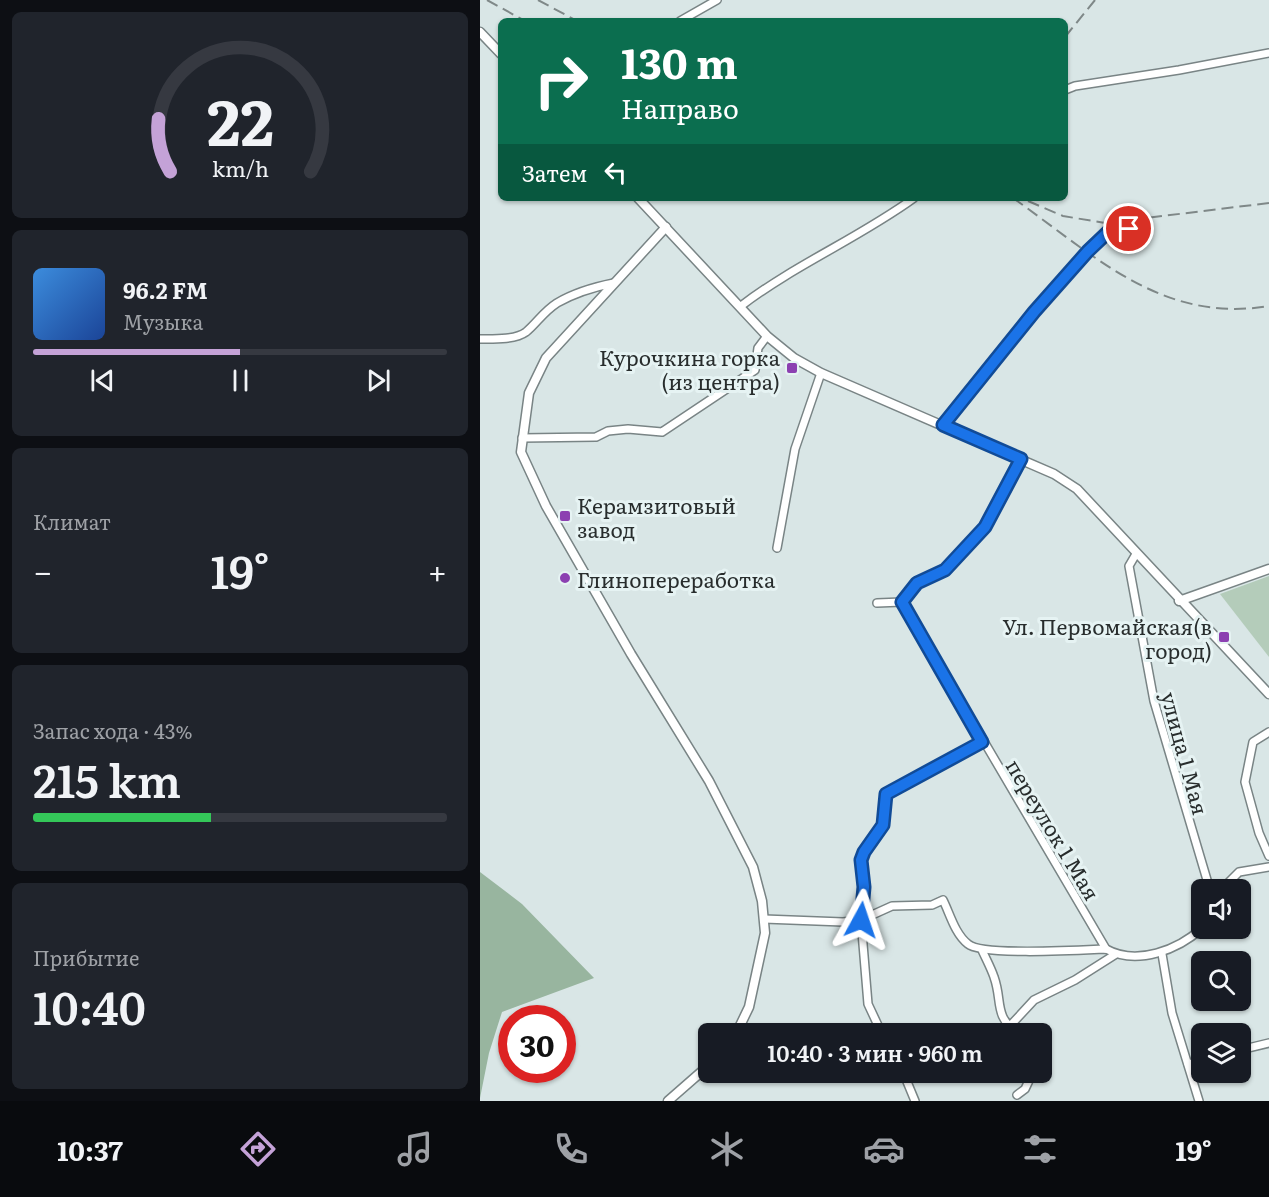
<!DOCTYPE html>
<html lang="ru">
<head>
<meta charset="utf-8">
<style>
	:root { --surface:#171b24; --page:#20242c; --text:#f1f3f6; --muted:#9ea1a6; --line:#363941; --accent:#c4a2d7 }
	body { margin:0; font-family:Literata,serif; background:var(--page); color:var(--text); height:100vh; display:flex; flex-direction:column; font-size:22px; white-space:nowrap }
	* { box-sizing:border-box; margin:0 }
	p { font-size:20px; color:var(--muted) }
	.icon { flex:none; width:33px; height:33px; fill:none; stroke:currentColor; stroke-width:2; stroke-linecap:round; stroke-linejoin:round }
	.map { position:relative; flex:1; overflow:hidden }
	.details { display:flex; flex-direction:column; gap:12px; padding:12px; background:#0d0f14; width:480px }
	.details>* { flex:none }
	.top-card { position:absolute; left:18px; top:18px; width:570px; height:183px; border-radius:9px; box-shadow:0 2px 4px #0004; background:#0b6e4f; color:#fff; overflow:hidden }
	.fabs { position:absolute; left:711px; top:879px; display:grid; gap:12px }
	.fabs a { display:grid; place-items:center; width:60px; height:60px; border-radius:9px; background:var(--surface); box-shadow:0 2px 4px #0004; font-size:30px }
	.speed { position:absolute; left:18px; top:1005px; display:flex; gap:12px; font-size:30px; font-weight:700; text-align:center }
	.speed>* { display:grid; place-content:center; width:78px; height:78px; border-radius:50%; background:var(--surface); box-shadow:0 2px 4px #0004; line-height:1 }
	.speed .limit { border:9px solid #d22; background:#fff; color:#111 }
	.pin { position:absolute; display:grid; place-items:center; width:51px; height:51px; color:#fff; margin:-26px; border:3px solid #fff; border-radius:50%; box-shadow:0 2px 6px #0007 }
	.me { position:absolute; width:66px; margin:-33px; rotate:5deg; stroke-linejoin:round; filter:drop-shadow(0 0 4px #0008) }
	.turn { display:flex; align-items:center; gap:21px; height:126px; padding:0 24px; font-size:27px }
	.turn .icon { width:78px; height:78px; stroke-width:2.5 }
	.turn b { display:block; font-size:42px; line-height:51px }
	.then { display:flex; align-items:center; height:57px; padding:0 24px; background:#0003; gap:12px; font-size:22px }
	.big { font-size:45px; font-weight:600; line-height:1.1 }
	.details .widget { flex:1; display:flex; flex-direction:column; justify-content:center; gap:9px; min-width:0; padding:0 21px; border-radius:9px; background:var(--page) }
	.details .dial { align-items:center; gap:0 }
	.dial svg { height:156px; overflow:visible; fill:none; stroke:var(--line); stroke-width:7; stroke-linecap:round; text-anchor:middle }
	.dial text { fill:var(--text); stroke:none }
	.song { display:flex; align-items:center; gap:18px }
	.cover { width:72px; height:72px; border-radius:9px; background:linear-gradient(135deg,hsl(210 70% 55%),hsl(220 70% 35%)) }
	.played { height:6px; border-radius:3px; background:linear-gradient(90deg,var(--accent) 50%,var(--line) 50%) }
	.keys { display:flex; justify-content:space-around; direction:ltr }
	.heat { display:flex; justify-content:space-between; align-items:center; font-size:33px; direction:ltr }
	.charge { height:9px; border-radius:4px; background:linear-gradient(90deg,#34c759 43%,var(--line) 0) }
	.trip { position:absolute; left:218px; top:1023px; width:354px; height:60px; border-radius:9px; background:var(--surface); box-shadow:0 2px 4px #0004; font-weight:600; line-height:60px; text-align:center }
	.menu { display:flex; height:96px; justify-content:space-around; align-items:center; background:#090b0e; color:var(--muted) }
	.menu .icon { width:42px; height:42px }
	.menu .active { color:var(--accent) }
	.menu b { font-size:27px; color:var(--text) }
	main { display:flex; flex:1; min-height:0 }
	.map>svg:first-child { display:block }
	.green { fill:#b4ccba }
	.forest { fill:#98b59f }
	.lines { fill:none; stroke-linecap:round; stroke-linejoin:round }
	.minor-casing { stroke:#798485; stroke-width:10 }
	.tertiary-casing { stroke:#798485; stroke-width:11 }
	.minor { stroke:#fff; stroke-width:7 }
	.tertiary { stroke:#fff; stroke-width:8 }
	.rail { stroke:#7f8888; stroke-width:2; stroke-dasharray:12 6; stroke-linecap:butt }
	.route-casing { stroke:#114b97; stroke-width:15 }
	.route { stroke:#1a73e8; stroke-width:10 }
	.poi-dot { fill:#8c40b1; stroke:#e6f3f3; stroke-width:2 }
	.labels { text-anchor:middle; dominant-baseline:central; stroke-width:6; stroke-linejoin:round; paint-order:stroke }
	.poi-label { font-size:21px; fill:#282d2d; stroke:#e6f3f3; text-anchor:end }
	.street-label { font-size:21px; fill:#282d2d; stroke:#e6f3f3 }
</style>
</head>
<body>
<main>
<section class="details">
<div class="widget dial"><svg viewBox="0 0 100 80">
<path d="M14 69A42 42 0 1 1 86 69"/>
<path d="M14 69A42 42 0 0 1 8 42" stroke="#c4a2d7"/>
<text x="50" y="56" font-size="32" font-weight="700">22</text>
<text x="50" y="72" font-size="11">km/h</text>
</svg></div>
<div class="widget">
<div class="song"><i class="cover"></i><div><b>96.2 FM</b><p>Музыка</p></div></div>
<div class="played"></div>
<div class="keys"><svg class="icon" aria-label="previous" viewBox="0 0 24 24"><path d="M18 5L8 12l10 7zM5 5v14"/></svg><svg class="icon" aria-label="pause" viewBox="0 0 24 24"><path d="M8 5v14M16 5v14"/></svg><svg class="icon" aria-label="next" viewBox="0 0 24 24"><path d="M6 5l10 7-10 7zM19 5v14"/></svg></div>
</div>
<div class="widget"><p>Климат</p>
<div class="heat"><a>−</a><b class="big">19°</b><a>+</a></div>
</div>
<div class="widget"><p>Запас хода · 43%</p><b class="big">215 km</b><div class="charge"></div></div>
<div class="widget"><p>Прибытие</p><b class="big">10:40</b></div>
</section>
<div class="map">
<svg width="789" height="1101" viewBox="0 0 789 1101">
	<rect width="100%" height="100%" fill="#d9e6e6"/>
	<path class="green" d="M789,576V657L740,594Z"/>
	<path class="forest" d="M0,872L42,904L114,978L22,1012L9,1053L0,1098Z"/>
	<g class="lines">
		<defs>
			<g id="minor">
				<path d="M200,21L237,0"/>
				<path d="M585,90L595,86L699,70L789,53"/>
				<path d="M261,306C316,264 379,238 434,198"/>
				<path d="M0,339C13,339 35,340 46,332C57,323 63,312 77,303C94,293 114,287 134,283"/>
				<path d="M463,425L554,312L608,251L628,232L662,227"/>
				<path d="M42,438L116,437L128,431L148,429L182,432L275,370L278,348L287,336"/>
				<path d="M297,548L315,449L341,373"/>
				<path d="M656,554L649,566L674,701L730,890"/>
				<path d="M422,602L626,949"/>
				<path d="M397,603L422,602L437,583L465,570L505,527L541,459"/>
				<path d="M789,732L773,742L765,782L779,833L789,856"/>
				<path d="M741,890L759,872L789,867"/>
				<path d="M284,919L363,922L381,920L412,906L452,905L463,900C470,914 475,934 488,944C501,956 603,950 626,949C657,966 698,950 722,928"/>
				<path d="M502,950C506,959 511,968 514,977C523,1002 513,1015 538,1034"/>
				<path d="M682,954L692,1013L719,1101"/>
				<path d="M529,1027L554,1000L595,980L636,954"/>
				<path d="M402,1034L388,1004L381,920L384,887L381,860L384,852L403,825L406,794L502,742"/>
				<path d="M760,1050L789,1043"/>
				<path d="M708,1064L722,1060"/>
				<path d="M423,1072L435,1101"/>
				<path d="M537,1095L545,1089L553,1072"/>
			</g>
			<g id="tertiary">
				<path d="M0,32L21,54"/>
				<path d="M158,198L287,336L314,358L341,373L574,474L597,489L789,694"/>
				<path d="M186,227L66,358L49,393L41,452L66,506L151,654L229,781L273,867L282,901L285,933L269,1007L256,1034"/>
				<path d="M699,601L789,569"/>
				<path d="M188,1101L228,1066"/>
			</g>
		</defs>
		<use href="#minor" class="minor-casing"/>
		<use href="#tertiary" class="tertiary-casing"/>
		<use href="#minor" class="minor"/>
		<use href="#tertiary" class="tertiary"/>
		<g class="rail">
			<path d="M7,0L45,21"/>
			<path d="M58,0L97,21"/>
			<path d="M585,37L615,0"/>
			<path d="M533,198C614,255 682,324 789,306"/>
			<path d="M548,201L583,216L625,223L789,203"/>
		</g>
	</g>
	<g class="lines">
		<defs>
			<path id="route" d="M381,920L384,887L381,860L384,852L403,825L406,794L502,742L422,602L437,583L465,570L505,527L541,459L463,425L554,312L608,251L628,232L649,229"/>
		</defs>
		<use href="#route" class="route-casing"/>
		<use href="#route" class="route"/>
	</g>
	<g class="poi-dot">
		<rect x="306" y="362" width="12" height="12" rx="3"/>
		<rect x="79" y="510" width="12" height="12" rx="3"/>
		<circle cx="85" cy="578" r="6"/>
		<rect x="738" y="631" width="12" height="12" rx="3"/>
	</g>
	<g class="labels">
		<g class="poi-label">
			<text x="300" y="356">Курочкина горка<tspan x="300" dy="24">(из центра)</tspan></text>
			<text x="97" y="504" text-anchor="start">Керамзитовый<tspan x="97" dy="24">завод</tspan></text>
			<text x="97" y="578" text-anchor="start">Глинопереработка</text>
			<text x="732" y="625">Ул. Первомайская(в<tspan x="732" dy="24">город)</tspan></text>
		</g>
		<g class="street-label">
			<text transform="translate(706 753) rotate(75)">улица 1 Мая</text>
			<text transform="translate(574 829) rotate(59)">переулок 1 Мая</text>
		</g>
	</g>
</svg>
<div class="fabs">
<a><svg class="icon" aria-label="sound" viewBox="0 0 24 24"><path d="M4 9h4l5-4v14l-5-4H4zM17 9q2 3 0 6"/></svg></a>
<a><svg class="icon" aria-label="search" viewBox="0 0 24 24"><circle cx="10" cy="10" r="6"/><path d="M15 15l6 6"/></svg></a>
<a><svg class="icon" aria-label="layers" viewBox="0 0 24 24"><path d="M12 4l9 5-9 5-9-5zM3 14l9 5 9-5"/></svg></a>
</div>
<div class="speed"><div class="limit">30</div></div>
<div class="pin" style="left:649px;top:229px;background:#d93025"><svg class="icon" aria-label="arrive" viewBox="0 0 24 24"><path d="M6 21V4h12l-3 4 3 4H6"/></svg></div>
<svg class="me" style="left:381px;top:920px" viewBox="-20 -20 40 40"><path d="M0-17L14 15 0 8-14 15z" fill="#1a73e8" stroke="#fff" stroke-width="4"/></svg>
<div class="trip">10:40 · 3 мин · 960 m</div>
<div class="top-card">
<div class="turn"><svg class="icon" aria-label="right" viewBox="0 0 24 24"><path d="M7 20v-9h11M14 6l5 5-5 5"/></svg><div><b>130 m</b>Направо</div></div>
<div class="then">Затем<svg class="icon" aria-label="left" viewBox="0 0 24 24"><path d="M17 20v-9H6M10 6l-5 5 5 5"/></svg></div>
</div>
</div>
</main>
<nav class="menu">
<b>10:37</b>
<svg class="icon active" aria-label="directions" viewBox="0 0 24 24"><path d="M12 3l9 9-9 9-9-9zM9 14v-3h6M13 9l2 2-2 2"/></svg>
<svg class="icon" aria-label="music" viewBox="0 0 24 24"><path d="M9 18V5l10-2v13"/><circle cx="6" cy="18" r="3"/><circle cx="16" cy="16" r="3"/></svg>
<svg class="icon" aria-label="phone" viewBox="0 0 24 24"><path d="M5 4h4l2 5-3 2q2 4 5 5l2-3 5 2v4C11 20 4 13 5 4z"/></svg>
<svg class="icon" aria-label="climate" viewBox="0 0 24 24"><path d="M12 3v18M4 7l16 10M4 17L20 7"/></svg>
<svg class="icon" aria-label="car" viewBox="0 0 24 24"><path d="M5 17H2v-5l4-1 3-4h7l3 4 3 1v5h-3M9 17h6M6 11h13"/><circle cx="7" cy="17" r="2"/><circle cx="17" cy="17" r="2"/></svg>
<svg class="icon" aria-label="filters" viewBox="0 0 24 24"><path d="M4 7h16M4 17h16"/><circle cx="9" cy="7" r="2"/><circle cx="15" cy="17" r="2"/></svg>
<b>19°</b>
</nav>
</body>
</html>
